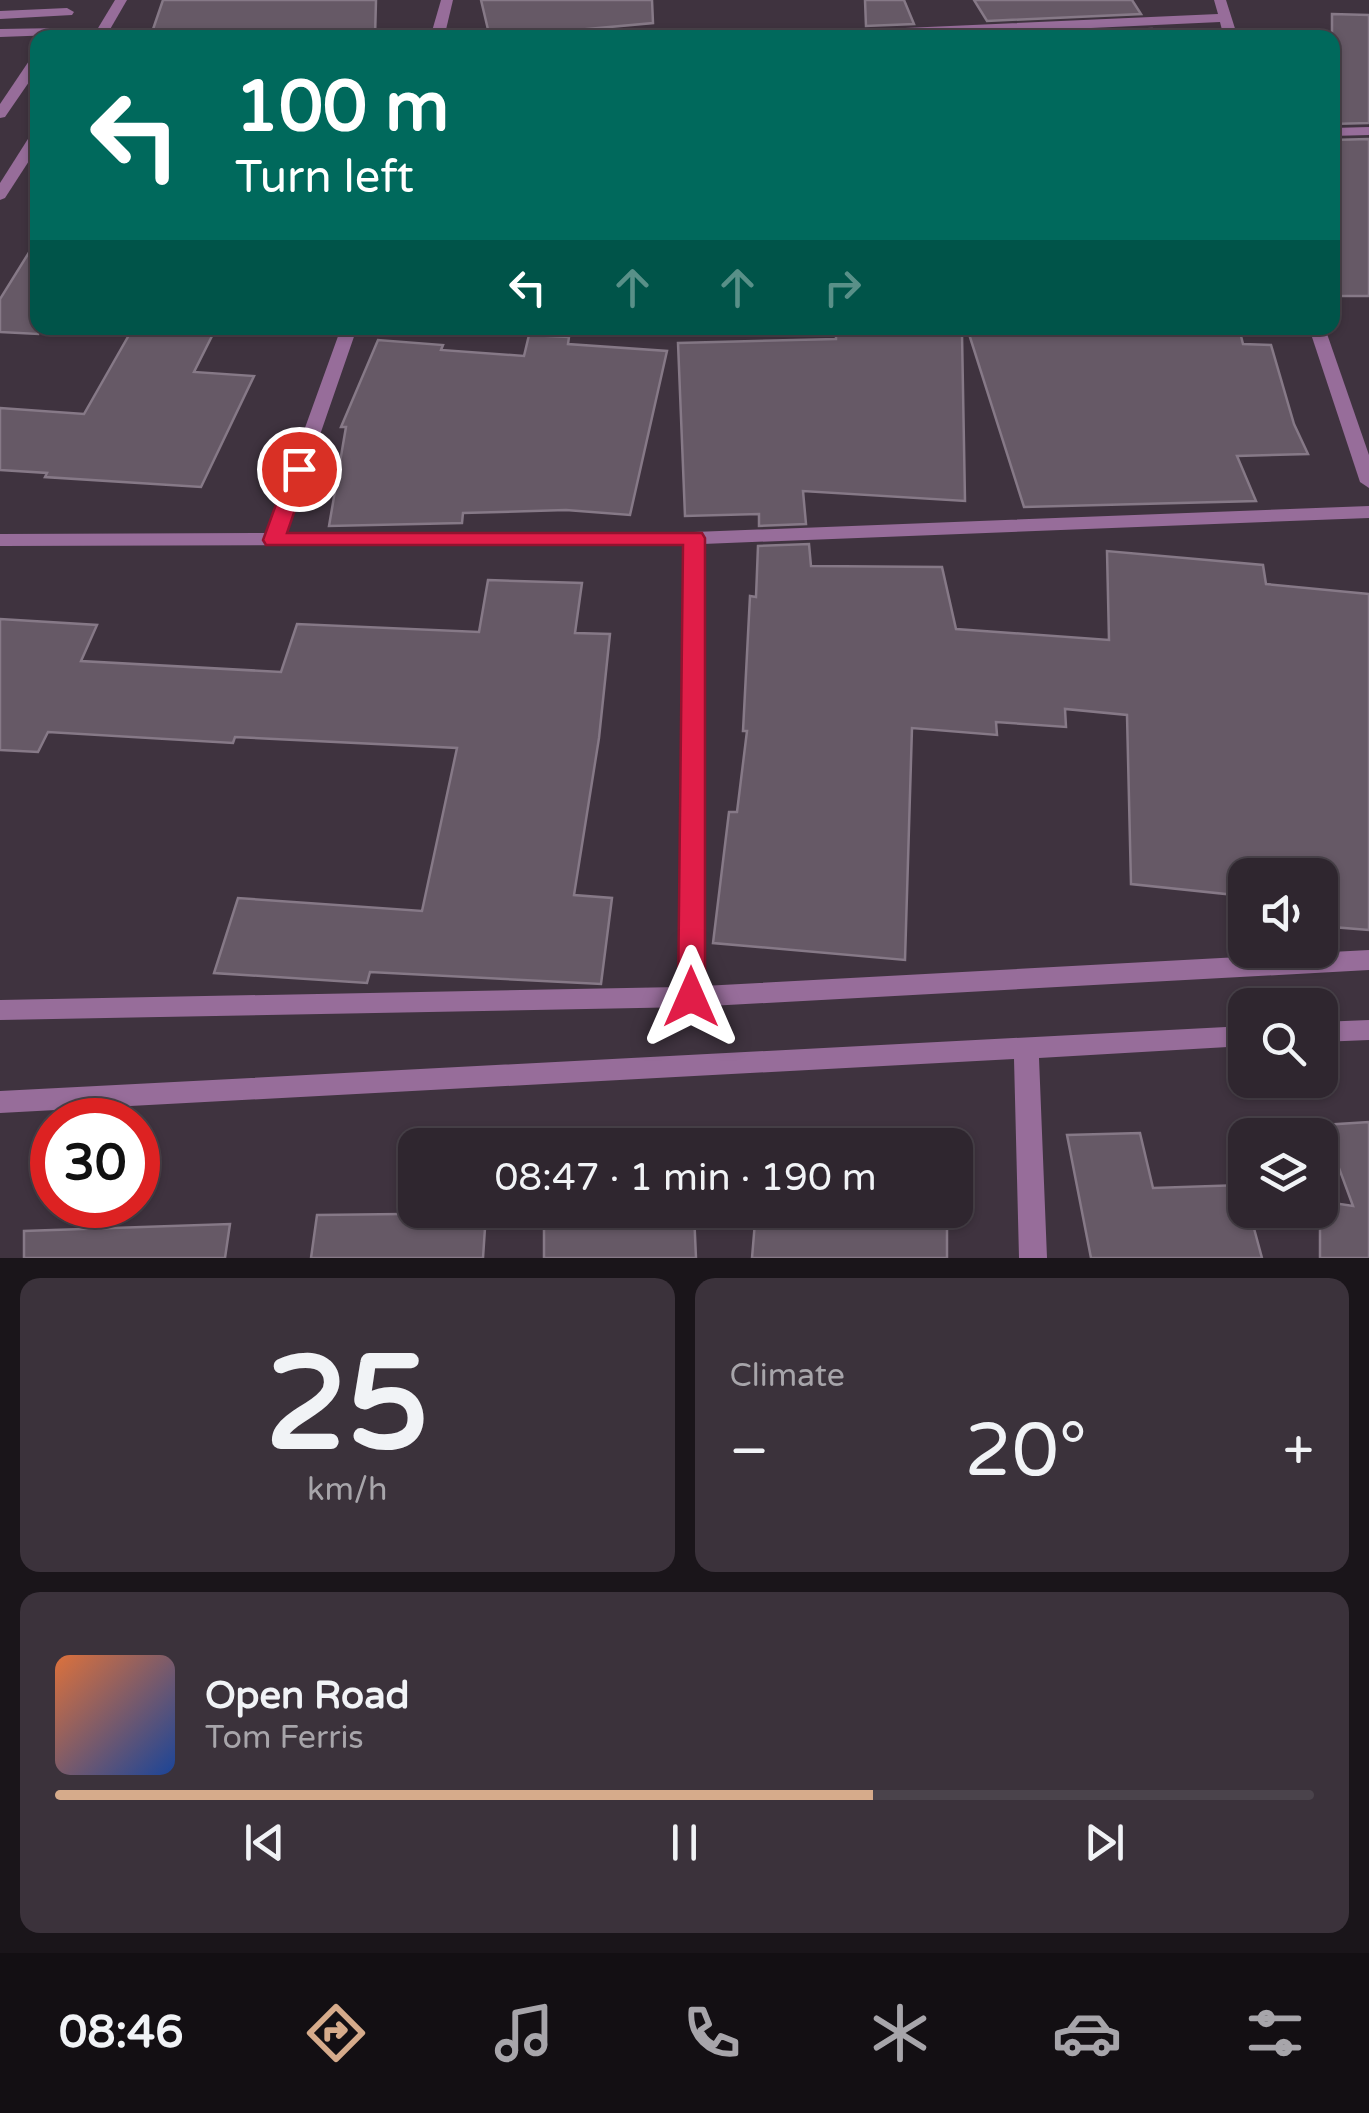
<!DOCTYPE html>
<html lang="en">
<head>
<meta charset="utf-8">
<style>
	:root { --surface:#2f262f; --page:#3b323b; --text:#f1f3f6; --muted:#a7a5aa; --line:#4a434b; --accent:#d6ab8b }
	body { margin:0; font-family:"Varela Round",sans-serif; background:var(--page); color:var(--text); height:100vh; display:flex; flex-direction:column; font-size:38px; white-space:nowrap }
	* { box-sizing:border-box; margin:0 }
	p { font-size:32px; color:var(--muted) }
	.icon { flex:none; width:55px; height:55px; fill:none; stroke:currentColor; stroke-width:2; stroke-linecap:round; stroke-linejoin:round }
	.map { position:relative; height:1258px; overflow:hidden }
	.details { display:flex; flex-direction:column; gap:20px; padding:20px; background:#1a151a; flex:1 }
	.details>* { flex:none }
	.banner { position:absolute; left:30px; top:30px; width:1310px; height:305px; border-radius:20px; box-shadow:0 2px 8px #0004,0 0 0 2px var(--line); background:#00695c; color:#fff; overflow:hidden }
	.controls { position:absolute; left:1228px; top:858px; display:grid; gap:20px }
	.controls a { display:grid; place-items:center; width:110px; height:110px; border-radius:20px; background:var(--surface); box-shadow:0 2px 8px #0004,0 0 0 2px var(--line); font-size:50px }
	.speed { position:absolute; left:30px; top:1098px; display:flex; gap:20px; font-size:50px; font-weight:700; text-align:center }
	.speed>* { display:grid; place-content:center; width:130px; height:130px; border-radius:50%; background:var(--surface); box-shadow:0 2px 8px #0004,0 0 0 2px var(--line); line-height:1 }
	.speed .limit { border:15px solid #d22; background:#fff; color:#111 }
	.pin { position:absolute; display:grid; place-items:center; width:85px; height:85px; color:#fff; margin:-42px; border:5px solid #fff; border-radius:50%; box-shadow:0 2px 10px #0007 }
	.me { position:absolute; width:110px; margin:-55px; rotate:0deg; stroke-linejoin:round; filter:drop-shadow(0 0 8px #0008) }
	.turn { display:flex; align-items:center; gap:35px; height:210px; padding:0 40px; font-size:45px }
	.turn .icon { width:130px; height:130px; stroke-width:2.5 }
	.turn b { display:block; font-size:70px; line-height:85px }
	.lanes { display:flex; align-items:center; height:95px; padding:0 40px; background:#0003; justify-content:center; gap:50px; direction:ltr }
	.lanes .off { opacity:.35 }
	.big { font-size:75px; font-weight:600; line-height:1.1 }
	.details .widget { flex:1; display:flex; flex-direction:column; justify-content:center; gap:15px; min-width:0; padding:0 35px; border-radius:20px; background:var(--page) }
	.details .dial { align-items:center; gap:0 }
	.dial b { font-size:130px; line-height:1 }
	.song { display:flex; align-items:center; gap:30px }
	.cover { width:120px; height:120px; border-radius:15px; background:linear-gradient(135deg,hsl(20 70% 55%),hsl(220 70% 35%)) }
	.played { height:10px; border-radius:5px; background:linear-gradient(90deg,var(--accent) 65%,var(--line) 65%) }
	.keys { display:flex; justify-content:space-around; direction:ltr }
	.heat { display:flex; justify-content:space-between; align-items:center; font-size:55px; direction:ltr }
	.details .tiles { flex:1; display:grid; gap:20px; grid-template-columns:1fr 1fr }
	.widget:last-child { grid-column:span 2 }
	.trip { position:absolute; left:398px; top:1128px; width:575px; height:100px; border-radius:20px; background:var(--surface); box-shadow:0 2px 8px #0004,0 0 0 2px var(--line); font-weight:600; line-height:100px; text-align:center }
	.tabs { display:flex; height:160px; justify-content:space-around; align-items:center; background:#130f13; color:var(--muted) }
	.tabs .icon { width:70px; height:70px }
	.tabs .selected { color:var(--accent) }
	.tabs b { font-size:45px; color:var(--text) }
	.map>svg:first-child { display:block }
	.building { fill:#665966; stroke:#867987; stroke-width:2.5 }
	.lines { fill:none; stroke-linecap:round; stroke-linejoin:round }
	.minor { fill:#976d9a; fill-rule:evenodd }
	.route { fill:#e11d48; stroke:#92132f; stroke-width:2.5 }
</style>
</head>
<body>
<div class="map">
<svg width="1369" height="1258" viewBox="0 0 1369 1258">
	<rect width="100%" height="100%" fill="#3f333f"/>
	<g class="building">
		<path d="M163,0H376L375,38H150Z"/>
		<path d="M481,0H652L653,23L490,38Z"/>
		<path d="M865,0H904L914,24L866,26Z"/>
		<path d="M974,0H1132L1141,14L987,21Z"/>
		<path d="M1332,14L1369,15V123L1332,124Z"/>
		<path d="M1152,29L1158,38L996,36Z"/>
		<path d="M1369,139V296H1332V140Z"/>
		<path d="M38,238V334L0,332V299Z"/>
		<path d="M133,328H216L194,372L254,376L201,487L45,477L47,473L0,470V408L84,414Z"/>
		<path d="M991,328L1240,332L1243,344L1271,345L1294,424L1308,454L1237,456L1256,501L1024,507L969,334L993,335Z"/>
		<path d="M836,330L962,334L965,501L803,491L806,524L759,526V514L685,516L678,343L836,339Z"/>
		<path d="M529,335L569,337L568,344L667,351L630,515L566,510L463,513L462,523L329,526L346,427H341L378,340L443,345L441,350L524,356Z"/>
		<path d="M809,544L811,566L942,567L956,629L1109,640L1107,551L1263,565L1266,584L1369,594V930L1320,926V875H1245V896L1131,884L1127,715L1065,709L1066,727L996,722L997,735L912,728L905,960L713,943L729,812H737L747,731H743L750,596L756,597L758,546Z"/>
		<path d="M488,580L582,583L575,633L610,634L599,738L574,895L612,898L601,984L370,972L367,983L214,973L238,898L422,911L457,748L235,737L233,743L48,732L38,752L0,750V619L97,625L81,661L281,672L297,624L479,632Z"/>
		<path d="M1369,1122V1258H1320V1201L1353,1206L1323,1125Z"/>
		<path d="M1140,1133L1153,1188L1242,1185L1245,1210H1249L1262,1258H1091L1067,1135Z"/>
		<path d="M756,1210H908L947,1214V1258H752Z"/>
		<path d="M486,1213L483,1258H311L317,1215Z"/>
		<path d="M694,1213L696,1258H544V1220Z"/>
		<path d="M230,1224L225,1258H24V1231Z"/>
	</g>
	<g class="lines">
		<g class="minor">
			<path d="M115,0H127L105,38H92Z"/>
			<path d="M441,0H453L444,38H430Z"/>
			<path d="M1214,0H1226L1238,38H1224L1220,22L872,38H763L769,34L1218,14Z"/>
			<path d="M67,8L74,12L72,15L0,19V11Z"/>
			<path d="M60,28L62,31L55,35L0,37V29Z"/>
			<path d="M38,54V69L5,117L0,118V104L33,55Z"/>
			<path d="M1369,127V135L1332,136V128Z"/>
			<path d="M38,130V147L5,198L0,200V183L33,131Z"/>
			<path d="M341,328H357L286,533L694,532L1369,506V518L703,544V986L1369,950V970L691,1007L0,1020V1000L679,987L684,544L0,546V534L267,533Z"/>
			<path d="M1309,328H1325L1369,455V488L1360,482Z"/>
			<path d="M1369,1020V1040L1320,1042V1022Z"/>
			<path d="M1245,1026V1046L1039,1058L1047,1258H1019L1014,1059L0,1113V1091Z"/>
		</g>
	</g>
	<path class="route" d="M299,462L309,469L287,533H702L705,538V997L701,1005L691,1008L682,1005L678,997L683,545H266L263,540L289,469Z"/>
</svg>
<div class="controls">
<a><svg class="icon" aria-label="sound" viewBox="0 0 24 24"><path d="M4 9h4l5-4v14l-5-4H4zM17 9q2 3 0 6"/></svg></a>
<a><svg class="icon" aria-label="search" viewBox="0 0 24 24"><circle cx="10" cy="10" r="6"/><path d="M15 15l6 6"/></svg></a>
<a><svg class="icon" aria-label="layers" viewBox="0 0 24 24"><path d="M12 4l9 5-9 5-9-5zM3 14l9 5 9-5"/></svg></a>
</div>
<div class="speed"><div class="limit">30</div></div>
<div class="pin" style="left:299px;top:469px;background:#d93025"><svg class="icon" aria-label="arrive" viewBox="0 0 24 24"><path d="M6 21V4h12l-3 4 3 4H6"/></svg></div>
<svg class="me" style="left:691px;top:997px" viewBox="-20 -20 40 40"><path d="M0-17L14 15 0 8-14 15z" fill="#e11d48" stroke="#fff" stroke-width="4"/></svg>
<div class="trip">08:47 · 1 min · 190 m</div>
<div class="banner">
<div class="turn"><svg class="icon" aria-label="left" viewBox="0 0 24 24"><path d="M17 20v-9H6M10 6l-5 5 5 5"/></svg><div><b>100 m</b>Turn left</div></div>
<div class="lanes"><svg class="icon" aria-label="left" viewBox="0 0 24 24"><path d="M17 20v-9H6M10 6l-5 5 5 5"/></svg><svg class="icon off" aria-label="ahead" viewBox="0 0 24 24"><path d="M12 20V5M6 11l6-6 6 6"/></svg><svg class="icon off" aria-label="ahead" viewBox="0 0 24 24"><path d="M12 20V5M6 11l6-6 6 6"/></svg><svg class="icon off" aria-label="right" viewBox="0 0 24 24"><path d="M7 20v-9h11M14 6l5 5-5 5"/></svg></div>
</div>
</div>
<section class="details">
<div class="tiles">
<div class="widget dial"><b>25</b><p>km/h</p></div>
<div class="widget"><p>Climate</p>
<div class="heat"><a>−</a><b class="big">20°</b><a>+</a></div>
</div>
<div class="widget">
<div class="song"><i class="cover"></i><div><b>Open Road</b><p>Tom Ferris</p></div></div>
<div class="played"></div>
<div class="keys"><svg class="icon" aria-label="previous" viewBox="0 0 24 24"><path d="M18 5L8 12l10 7zM5 5v14"/></svg><svg class="icon" aria-label="pause" viewBox="0 0 24 24"><path d="M8 5v14M16 5v14"/></svg><svg class="icon" aria-label="next" viewBox="0 0 24 24"><path d="M6 5l10 7-10 7zM19 5v14"/></svg></div>
</div>
</div>
</section>
<nav class="tabs">
<b>08:46</b>
<svg class="icon selected" aria-label="directions" viewBox="0 0 24 24"><path d="M12 3l9 9-9 9-9-9zM9 14v-3h6M13 9l2 2-2 2"/></svg>
<svg class="icon" aria-label="music" viewBox="0 0 24 24"><path d="M9 18V5l10-2v13"/><circle cx="6" cy="18" r="3"/><circle cx="16" cy="16" r="3"/></svg>
<svg class="icon" aria-label="phone" viewBox="0 0 24 24"><path d="M5 4h4l2 5-3 2q2 4 5 5l2-3 5 2v4C11 20 4 13 5 4z"/></svg>
<svg class="icon" aria-label="climate" viewBox="0 0 24 24"><path d="M12 3v18M4 7l16 10M4 17L20 7"/></svg>
<svg class="icon" aria-label="car" viewBox="0 0 24 24"><path d="M5 17H2v-5l4-1 3-4h7l3 4 3 1v5h-3M9 17h6M6 11h13"/><circle cx="7" cy="17" r="2"/><circle cx="17" cy="17" r="2"/></svg>
<svg class="icon" aria-label="filters" viewBox="0 0 24 24"><path d="M4 7h16M4 17h16"/><circle cx="9" cy="7" r="2"/><circle cx="15" cy="17" r="2"/></svg>
</nav>
</body>
</html>
